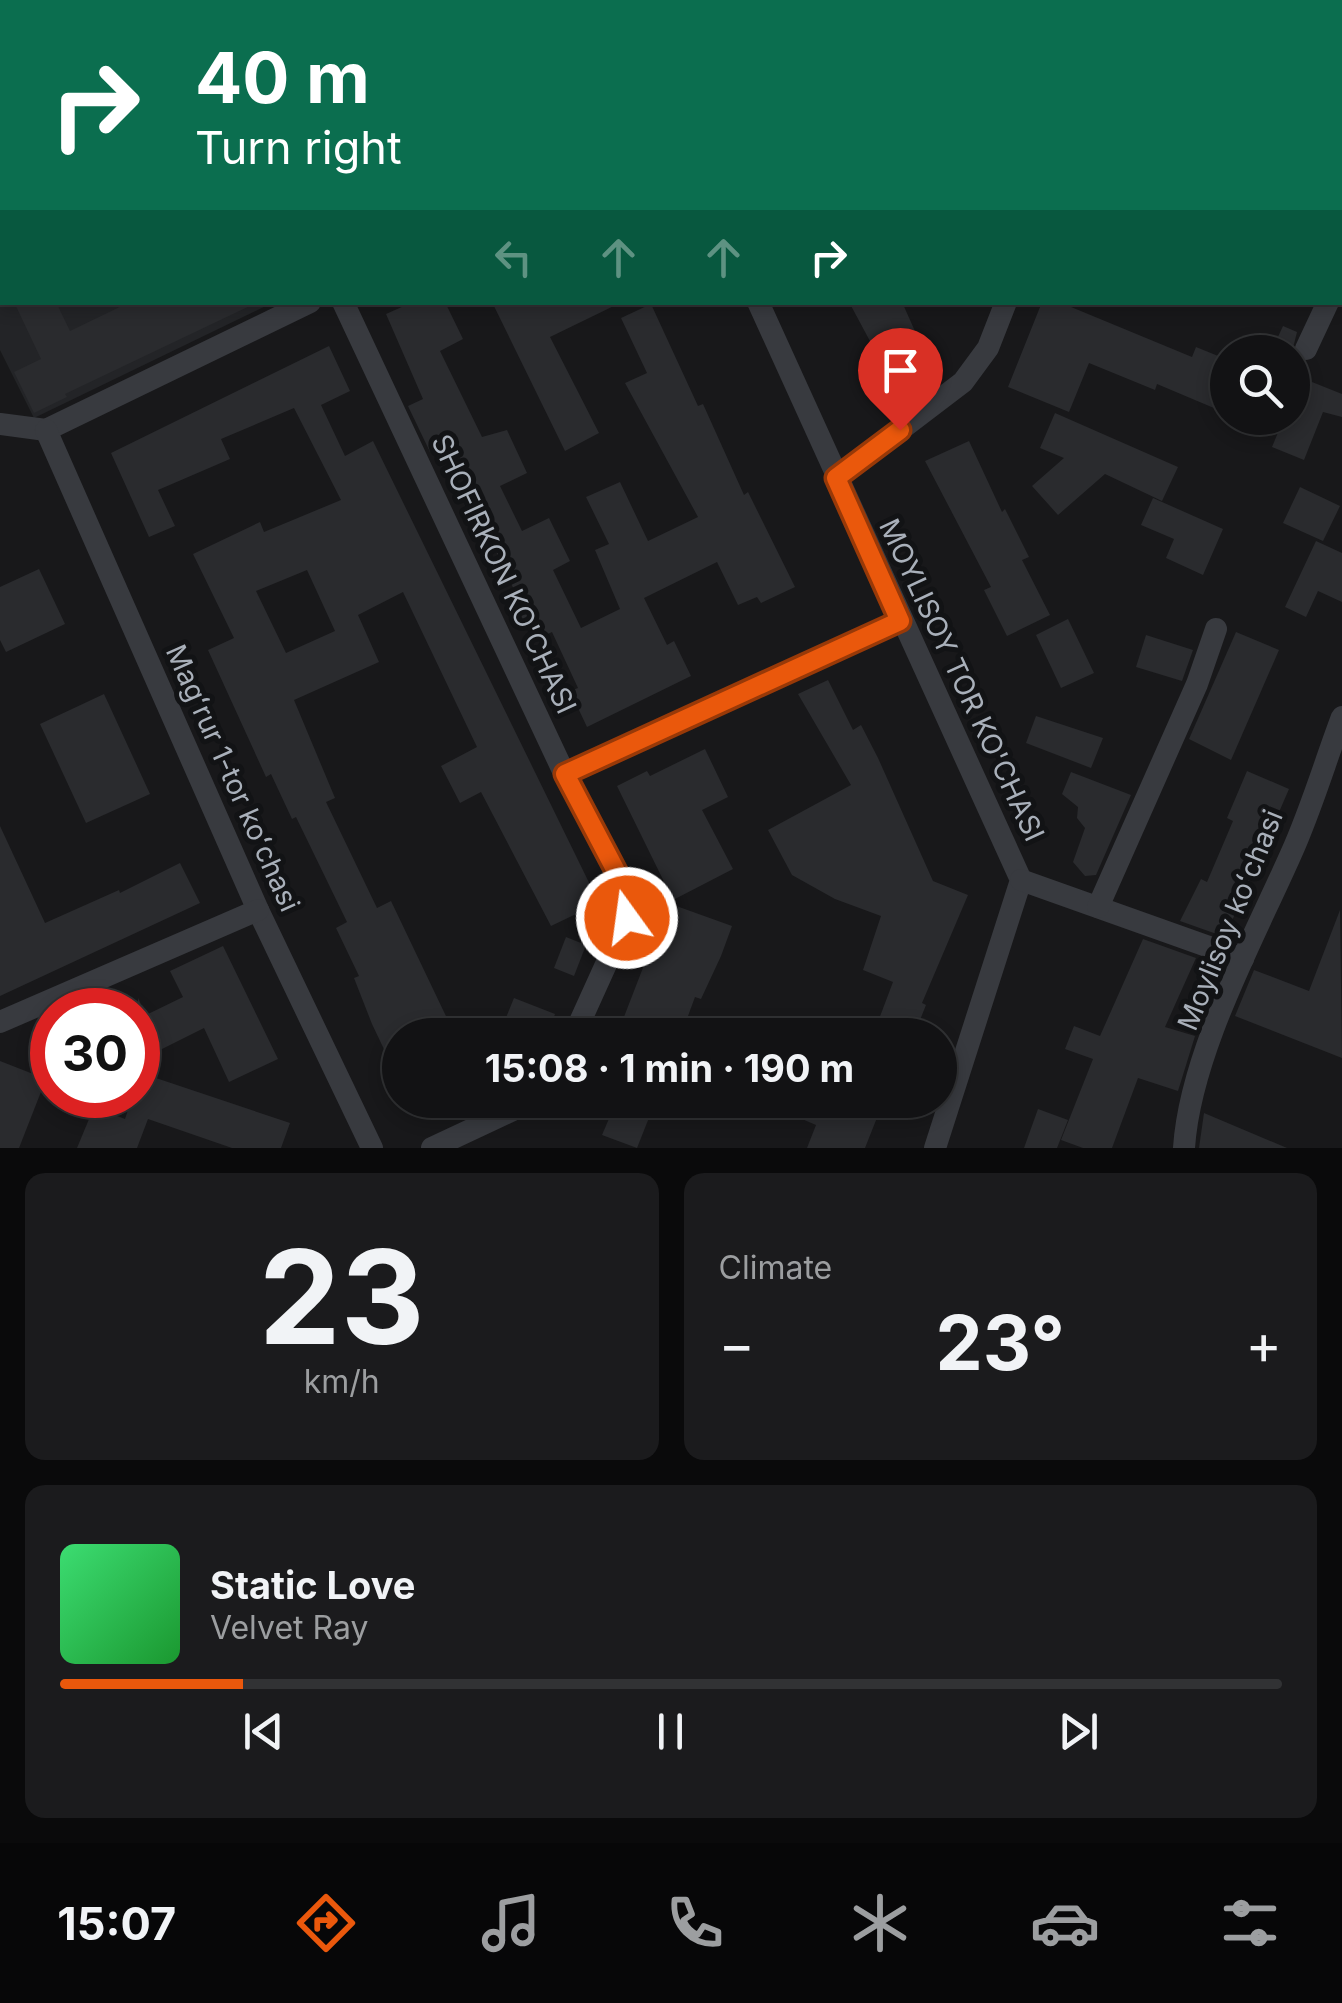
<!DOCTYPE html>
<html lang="en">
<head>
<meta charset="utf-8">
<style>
	:root { --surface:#121214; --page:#1b1b1d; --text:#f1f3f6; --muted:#9c9ea0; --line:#313234; --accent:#ea580c }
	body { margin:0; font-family:Inter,sans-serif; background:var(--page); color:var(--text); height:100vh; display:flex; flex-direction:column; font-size:38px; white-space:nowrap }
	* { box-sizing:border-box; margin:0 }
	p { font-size:32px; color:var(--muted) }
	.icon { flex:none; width:55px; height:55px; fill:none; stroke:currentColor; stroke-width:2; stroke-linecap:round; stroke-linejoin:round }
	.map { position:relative; height:1148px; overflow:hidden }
	.details { display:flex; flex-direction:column; gap:25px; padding:25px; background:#0a0a0b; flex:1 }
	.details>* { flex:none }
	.top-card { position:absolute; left:0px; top:0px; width:1342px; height:305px; box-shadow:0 5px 15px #0003,0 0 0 2px var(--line); background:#0b6e4f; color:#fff; overflow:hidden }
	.fabs { position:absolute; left:1210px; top:335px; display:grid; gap:20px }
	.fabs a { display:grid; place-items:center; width:100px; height:100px; border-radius:50%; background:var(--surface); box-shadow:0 5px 15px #0003,0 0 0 2px var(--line); font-size:50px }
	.speed { position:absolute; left:30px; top:988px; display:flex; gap:20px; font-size:50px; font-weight:700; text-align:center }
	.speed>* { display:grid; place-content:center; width:130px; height:130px; border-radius:50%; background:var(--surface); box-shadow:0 5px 15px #0003,0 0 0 2px var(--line); line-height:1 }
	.speed .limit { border:15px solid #d22; background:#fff; color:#111 }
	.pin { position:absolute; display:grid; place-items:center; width:85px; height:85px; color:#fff; margin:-102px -42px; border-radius:50% 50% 50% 0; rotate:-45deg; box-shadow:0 0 10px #0007 }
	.pin .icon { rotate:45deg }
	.me { position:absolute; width:110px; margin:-55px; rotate:346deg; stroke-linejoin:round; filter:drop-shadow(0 0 8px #0008) }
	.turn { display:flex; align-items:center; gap:35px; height:210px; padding:0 30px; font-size:45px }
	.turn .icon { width:130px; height:130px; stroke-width:2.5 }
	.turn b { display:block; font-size:70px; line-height:85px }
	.lanes { display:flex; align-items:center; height:95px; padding:0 30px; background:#0003; justify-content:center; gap:50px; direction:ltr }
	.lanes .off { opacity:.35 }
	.big { font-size:75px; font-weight:700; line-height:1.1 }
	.details .card { flex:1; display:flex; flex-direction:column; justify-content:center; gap:15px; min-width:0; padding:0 35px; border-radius:20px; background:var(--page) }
	.details .dial { align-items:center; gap:0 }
	.dial b { font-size:130px; line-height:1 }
	.song { display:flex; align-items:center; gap:30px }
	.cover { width:120px; height:120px; border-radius:15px; background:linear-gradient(135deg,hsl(140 70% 55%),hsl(130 70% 35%)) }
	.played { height:10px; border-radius:5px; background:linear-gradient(90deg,var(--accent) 15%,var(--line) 15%) }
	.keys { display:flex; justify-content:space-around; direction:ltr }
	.heat { display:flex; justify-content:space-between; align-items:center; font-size:55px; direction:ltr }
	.details .tiles { flex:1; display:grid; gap:25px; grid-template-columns:1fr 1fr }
	.card:last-child { grid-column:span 2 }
	.trip { position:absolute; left:382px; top:1018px; width:575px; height:100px; border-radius:50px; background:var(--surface); box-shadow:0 5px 15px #0003,0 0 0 2px var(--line); font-weight:700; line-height:100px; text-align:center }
	.tab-bar { display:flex; height:160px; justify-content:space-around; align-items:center; background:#070708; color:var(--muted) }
	.tab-bar .icon { width:70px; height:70px }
	.tab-bar .on { color:var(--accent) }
	.tab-bar b { font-size:45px; color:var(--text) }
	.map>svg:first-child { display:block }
	.built { fill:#232427 }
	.building { fill:#2a2b2e; fill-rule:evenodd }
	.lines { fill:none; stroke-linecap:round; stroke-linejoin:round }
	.lane { stroke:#383a3f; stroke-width:11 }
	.street { stroke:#383a3f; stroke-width:22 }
	.route-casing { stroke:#983908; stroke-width:25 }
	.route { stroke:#ea580c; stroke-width:18 }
	.labels { text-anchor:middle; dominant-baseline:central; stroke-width:10; stroke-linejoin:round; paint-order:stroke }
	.street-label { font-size:28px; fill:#a9b0ba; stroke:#121315 }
</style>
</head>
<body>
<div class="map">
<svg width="1342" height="1148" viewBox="0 0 1342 1148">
	<rect width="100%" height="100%" fill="#18181a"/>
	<path class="built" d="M0,0H870L2,2V302L272,303L34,418L0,350Z"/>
	<g class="building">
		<path d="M14,302H56L70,331L130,302H258L65,394L67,397L34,413L14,372L41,359Z"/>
		<path d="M413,302H445L463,339L440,351L482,437L507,430L527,473L500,486L522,531L549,518L570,561L553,570L581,628L620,609L595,550L609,544L586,497L620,482L648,541L698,517L625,383L647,373L621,318L651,304L698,406L703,404L744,495L748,492L795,587L761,603L757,597L738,605L717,562L644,598L667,645L674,641L691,676L587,727L570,691L578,688L552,632L533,641L512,596L516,594L476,509L483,506L452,442L430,452L408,406L423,399L386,314Z"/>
		<path d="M492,302H622L550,337L599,433L565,451Z"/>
		<path d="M849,302H902L934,374L888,394L866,345L871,343Z"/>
		<path d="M1042,302H1059L1192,357L1196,347L1228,360V394L1221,411L1157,384L1155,390L1089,363L1069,412L1008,387Z"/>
		<path d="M1283,326L1297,332L1292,352H1271Z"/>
		<path d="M329,346L350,391L321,405L345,456L373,441L599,903L551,926L481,792L460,803L441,766L477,747L403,592L358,615L379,662L294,700L335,798L326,802L377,908L391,901L455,1035H400V1083L372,1024L354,978L359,976L336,928L347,922L296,817L292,819L271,774L266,777L208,650L234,638L193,554L260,522L264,532L341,500L294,408L221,439L230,459L158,490L175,526L149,537L111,453ZM307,570L335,631L286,653L256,591Z"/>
		<path d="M1292,374L1342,394V417L1323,412L1304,460L1272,447L1284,418H1292Z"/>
		<path d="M1055,413L1178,467L1162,501L1105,474L1058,515L1032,486L1064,458L1040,448Z"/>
		<path d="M969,441L1002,512L1005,509L1029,557L1022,560L1050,615L1007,636L984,590L991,587L925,461Z"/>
		<path d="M1300,487L1340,506L1323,541L1283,523Z"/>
		<path d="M1153,498L1223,529L1203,575L1166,558L1174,539L1141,525Z"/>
		<path d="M1316,541L1342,553V602L1318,591L1306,617L1285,607Z"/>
		<path d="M39,569L65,624L6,652L0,640V587Z"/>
		<path d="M1068,619L1094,673L1061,688L1036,635Z"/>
		<path d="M1236,632L1279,650L1231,760L1189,739Z"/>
		<path d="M1146,635L1193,650L1182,681L1136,667Z"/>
		<path d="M828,680L853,730L861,725L878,758L933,881L968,895L922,1003L926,1005L914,1035H873L893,982L863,970L881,916L835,899L792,875L768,830L851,785L798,694Z"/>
		<path d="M104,694L150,794L86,823L40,724Z"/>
		<path d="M1036,716L1103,738L1091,768L1026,743Z"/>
		<path d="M705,749L728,797L702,810L733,869L673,900L617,786L647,771L650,776Z"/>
		<path d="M1247,771L1289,789L1225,937L1180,921L1201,879L1207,882L1233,821L1227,818Z"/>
		<path d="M1071,772L1131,795L1096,875L1085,876L1073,862L1085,828L1077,818L1078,807L1062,794Z"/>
		<path d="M0,826L45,923L119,890L120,893L180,863L200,903L0,996Z"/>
		<path d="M668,903L732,926L721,956L701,999L695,997L681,1035H617Z"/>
		<path d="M1340,910L1342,1058L1235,1016L1254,970L1309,991Z"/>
		<path d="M566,937L586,945L574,976L554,968Z"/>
		<path d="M1143,939L1196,958L1165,1027L1195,1036L1178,1091L1138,1078L1112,1148H1083L1061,1140L1093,1059L1065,1049L1074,1026L1100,1036Z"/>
		<path d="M223,946L278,1059L229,1082L204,1028L138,1061V998L146,1015L183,997L170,971Z"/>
		<path d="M514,998L555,1014L547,1035H499Z"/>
		<path d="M0,1061L46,1079L19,1148H0Z"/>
		<path d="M141,1073L290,1123L281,1148H232L148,1119L137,1148H77L94,1107L125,1119L133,1095H138Z"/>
		<path d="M617,1100H656L637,1148L602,1135Z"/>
		<path d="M757,1100H884L865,1148H807L816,1125Z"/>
		<path d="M1038,1109L1068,1120L1057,1148H1024Z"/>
		<path d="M1204,1113L1287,1148H1199Z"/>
	</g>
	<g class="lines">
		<path class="lane" d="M222,0L224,2"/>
		<g class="street">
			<path d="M916,2L920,0"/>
			<path d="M1116,2V0"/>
			<path d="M1340,276L1342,271"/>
			<path d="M343,302L565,775L626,890L627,918L574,1035"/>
			<path d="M758,302L1021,880L935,1148"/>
			<path d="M1306,349L1328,302"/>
			<path d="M0,424L46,430L310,302"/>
			<path d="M46,430L258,910L372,1148"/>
			<path d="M837,478L963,382L988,348L1006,302"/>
			<path d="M565,775L900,621"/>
			<path d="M1021,880L1243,959"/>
			<path d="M1098,907L1197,684L1216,629"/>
			<path d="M0,1022L258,910"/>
			<path d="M432,1148L534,1100"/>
			<path d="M1184,1148C1190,1054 1253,940 1291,854C1311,810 1325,762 1342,717"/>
		</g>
	</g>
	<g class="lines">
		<defs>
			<path id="route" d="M627,918L626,890L565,774L900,621L836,478L900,430"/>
		</defs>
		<use href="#route" class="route-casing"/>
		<use href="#route" class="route"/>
	</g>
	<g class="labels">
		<g class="street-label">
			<text transform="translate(504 574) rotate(65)">SHOFIRKON KO'CHASI</text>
			<text transform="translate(962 680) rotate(65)">MOYLISOY TOR KO'CHASI</text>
			<text transform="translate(233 778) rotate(66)">Magʻrur 1-tor koʻchasi</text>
			<text transform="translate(1230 920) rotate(-68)">Moylisoy koʻchasi</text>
		</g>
	</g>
</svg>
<div class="fabs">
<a><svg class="icon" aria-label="search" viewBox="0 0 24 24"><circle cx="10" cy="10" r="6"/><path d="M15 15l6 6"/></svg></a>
</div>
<div class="speed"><div class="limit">30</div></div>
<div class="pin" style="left:900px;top:430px;background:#d93025"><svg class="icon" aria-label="arrive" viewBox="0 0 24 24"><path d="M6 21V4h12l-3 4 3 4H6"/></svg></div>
<svg class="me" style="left:627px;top:918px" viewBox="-20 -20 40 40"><circle r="17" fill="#ea580c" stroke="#fff" stroke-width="3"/><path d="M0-11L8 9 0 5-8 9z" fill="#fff"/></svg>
<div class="trip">15:08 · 1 min · 190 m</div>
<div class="top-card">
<div class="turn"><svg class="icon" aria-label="right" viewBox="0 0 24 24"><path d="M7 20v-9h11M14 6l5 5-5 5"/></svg><div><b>40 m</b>Turn right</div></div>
<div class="lanes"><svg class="icon off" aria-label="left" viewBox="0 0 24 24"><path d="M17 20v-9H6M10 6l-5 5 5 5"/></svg><svg class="icon off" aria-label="ahead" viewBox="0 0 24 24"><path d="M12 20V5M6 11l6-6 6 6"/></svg><svg class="icon off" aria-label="ahead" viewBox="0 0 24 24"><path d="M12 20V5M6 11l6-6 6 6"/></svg><svg class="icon" aria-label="right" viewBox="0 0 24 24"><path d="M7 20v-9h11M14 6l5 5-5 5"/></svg></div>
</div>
</div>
<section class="details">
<div class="tiles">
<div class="card dial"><b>23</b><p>km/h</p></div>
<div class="card"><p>Climate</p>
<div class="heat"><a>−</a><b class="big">23°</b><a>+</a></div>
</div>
<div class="card">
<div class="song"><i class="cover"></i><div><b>Static Love</b><p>Velvet Ray</p></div></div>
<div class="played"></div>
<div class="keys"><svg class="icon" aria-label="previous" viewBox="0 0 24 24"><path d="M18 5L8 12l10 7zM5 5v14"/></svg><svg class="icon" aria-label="pause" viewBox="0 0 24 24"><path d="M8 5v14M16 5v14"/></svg><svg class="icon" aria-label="next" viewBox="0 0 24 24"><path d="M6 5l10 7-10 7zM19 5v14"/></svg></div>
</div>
</div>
</section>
<nav class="tab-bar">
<b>15:07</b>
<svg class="icon on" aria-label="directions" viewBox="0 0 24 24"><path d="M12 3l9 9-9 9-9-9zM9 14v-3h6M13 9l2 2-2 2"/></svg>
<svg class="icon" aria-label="music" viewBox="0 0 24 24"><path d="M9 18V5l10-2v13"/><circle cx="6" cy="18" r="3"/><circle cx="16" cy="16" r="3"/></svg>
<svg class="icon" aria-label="phone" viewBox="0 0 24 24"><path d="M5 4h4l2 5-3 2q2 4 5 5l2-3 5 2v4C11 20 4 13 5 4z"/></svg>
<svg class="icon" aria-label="climate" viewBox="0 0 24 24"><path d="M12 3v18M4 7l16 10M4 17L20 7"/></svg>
<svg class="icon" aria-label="car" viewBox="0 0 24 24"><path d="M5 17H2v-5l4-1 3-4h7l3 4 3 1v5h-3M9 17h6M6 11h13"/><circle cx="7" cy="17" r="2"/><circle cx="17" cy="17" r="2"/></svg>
<svg class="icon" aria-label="filters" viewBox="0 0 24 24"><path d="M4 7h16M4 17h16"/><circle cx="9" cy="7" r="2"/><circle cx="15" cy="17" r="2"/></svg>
</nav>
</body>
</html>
